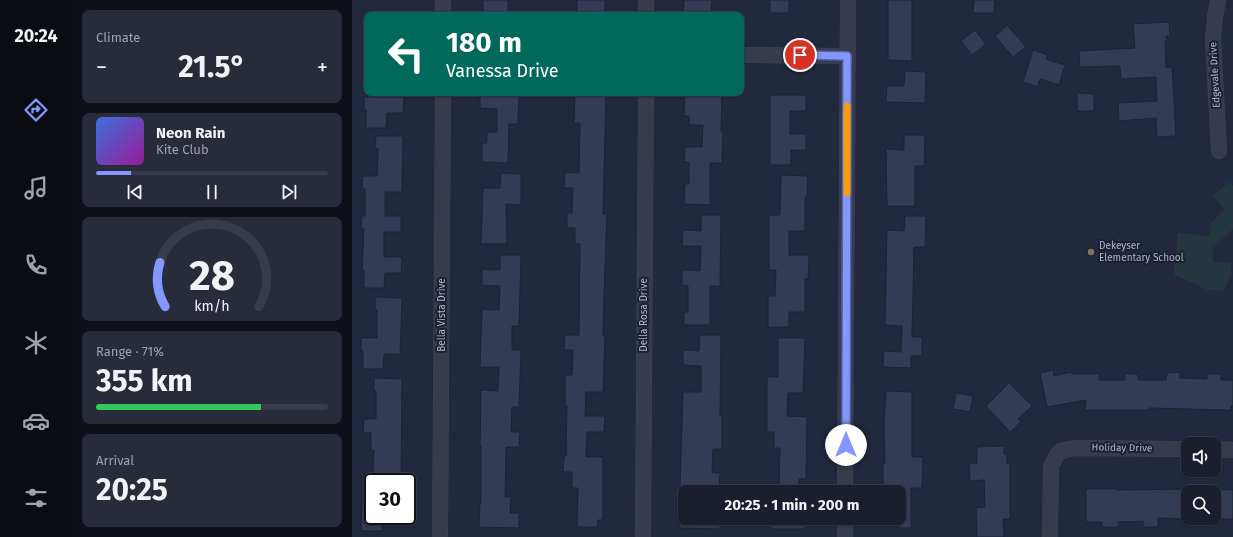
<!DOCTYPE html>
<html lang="en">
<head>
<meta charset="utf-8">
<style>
	:root { --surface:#1a1e2e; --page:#272b3a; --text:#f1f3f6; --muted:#9fa2aa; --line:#383c4a; --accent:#8397fd }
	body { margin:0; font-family:"Fira Sans",sans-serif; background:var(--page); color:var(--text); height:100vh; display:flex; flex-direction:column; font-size:15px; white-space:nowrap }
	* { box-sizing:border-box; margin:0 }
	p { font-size:13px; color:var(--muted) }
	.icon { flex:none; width:22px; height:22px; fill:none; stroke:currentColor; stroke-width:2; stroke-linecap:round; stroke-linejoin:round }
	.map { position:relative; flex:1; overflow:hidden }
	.sheet { display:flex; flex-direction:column; gap:10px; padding:10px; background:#0e1019; width:280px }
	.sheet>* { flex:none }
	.top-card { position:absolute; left:12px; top:12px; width:380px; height:84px; border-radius:8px; box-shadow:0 1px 3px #0004,0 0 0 1px var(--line); background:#00695c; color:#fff; overflow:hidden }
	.buttons { position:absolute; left:829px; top:437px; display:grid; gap:8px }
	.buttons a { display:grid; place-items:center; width:40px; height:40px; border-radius:8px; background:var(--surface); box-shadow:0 1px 3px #0004,0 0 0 1px var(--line); font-size:20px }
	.speed { position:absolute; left:12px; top:473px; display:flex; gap:8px; font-size:20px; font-weight:700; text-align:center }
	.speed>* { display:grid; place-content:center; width:52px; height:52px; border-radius:50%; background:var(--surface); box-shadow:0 1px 3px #0004,0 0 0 1px var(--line); line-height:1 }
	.speed .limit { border:2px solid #111; border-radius:6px; background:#fff; color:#111 }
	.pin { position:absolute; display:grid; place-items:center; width:34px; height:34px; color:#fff; margin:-17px; border:2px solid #fff; border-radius:50%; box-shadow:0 1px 4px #0007 }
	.me { position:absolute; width:44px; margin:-22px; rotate:0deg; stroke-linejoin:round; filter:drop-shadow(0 0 3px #0008) }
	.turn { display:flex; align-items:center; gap:14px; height:84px; padding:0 16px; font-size:18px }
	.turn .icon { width:52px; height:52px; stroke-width:2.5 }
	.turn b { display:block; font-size:28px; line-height:34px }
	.big { font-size:30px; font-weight:700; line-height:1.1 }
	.sheet .widget { flex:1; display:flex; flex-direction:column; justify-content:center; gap:6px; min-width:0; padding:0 14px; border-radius:8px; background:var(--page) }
	.sheet .dial { align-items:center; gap:0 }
	.dial svg { height:104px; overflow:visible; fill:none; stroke:var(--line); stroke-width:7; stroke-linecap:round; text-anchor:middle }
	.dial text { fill:var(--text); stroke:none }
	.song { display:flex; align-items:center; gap:12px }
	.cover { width:48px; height:48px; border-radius:6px; background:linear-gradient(135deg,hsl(220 70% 55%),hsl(300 70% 35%)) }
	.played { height:4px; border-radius:2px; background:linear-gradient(90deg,var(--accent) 15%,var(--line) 15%) }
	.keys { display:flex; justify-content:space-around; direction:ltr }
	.heat { display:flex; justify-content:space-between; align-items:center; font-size:22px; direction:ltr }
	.charge { height:6px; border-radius:3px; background:linear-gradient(90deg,#34c759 71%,var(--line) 0) }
	.trip { position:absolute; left:326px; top:485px; width:228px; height:40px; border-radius:8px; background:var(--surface); box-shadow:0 1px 3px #0004,0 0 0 1px var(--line); font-weight:700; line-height:40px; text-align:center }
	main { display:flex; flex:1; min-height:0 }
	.tabs { display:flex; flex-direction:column; width:72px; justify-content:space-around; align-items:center; background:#0a0c12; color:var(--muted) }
	.tabs .icon { width:28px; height:28px }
	.tabs .active { color:var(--accent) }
	.tabs b { font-size:18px; color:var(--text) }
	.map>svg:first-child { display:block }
	.green { fill:#24363f }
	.building { fill:#343b54; stroke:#1d2235 }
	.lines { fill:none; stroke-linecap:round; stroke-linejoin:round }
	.minor-casing { stroke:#3f4457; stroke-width:16 }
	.minor { stroke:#363b4e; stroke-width:15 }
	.route-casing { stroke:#5562a4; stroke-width:10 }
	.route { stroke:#8397fd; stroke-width:7 }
	.slow { stroke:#f59e0b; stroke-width:7 }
	.education-dot { fill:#8d6e63; stroke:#1b2033; stroke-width:1.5 }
	.labels { text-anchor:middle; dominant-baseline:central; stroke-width:4; stroke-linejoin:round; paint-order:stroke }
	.street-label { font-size:10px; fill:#b2b6c9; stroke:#1b2033 }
	.poi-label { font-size:10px; fill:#b2b6c9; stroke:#1b2033; text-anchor:start }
</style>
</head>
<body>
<main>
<nav class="tabs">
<b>20:24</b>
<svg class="icon active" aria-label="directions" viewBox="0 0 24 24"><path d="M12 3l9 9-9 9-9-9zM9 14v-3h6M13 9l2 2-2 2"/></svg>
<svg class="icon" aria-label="music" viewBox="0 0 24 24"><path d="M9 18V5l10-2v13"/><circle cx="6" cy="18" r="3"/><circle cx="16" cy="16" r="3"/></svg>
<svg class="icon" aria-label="phone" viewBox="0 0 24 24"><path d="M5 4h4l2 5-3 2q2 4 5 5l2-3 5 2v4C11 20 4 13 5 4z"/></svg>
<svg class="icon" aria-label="climate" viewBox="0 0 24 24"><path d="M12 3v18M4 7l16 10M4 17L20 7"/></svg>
<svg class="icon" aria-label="car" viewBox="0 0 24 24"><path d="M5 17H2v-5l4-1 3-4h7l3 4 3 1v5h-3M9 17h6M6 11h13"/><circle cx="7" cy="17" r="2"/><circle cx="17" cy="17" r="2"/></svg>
<svg class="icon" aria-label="filters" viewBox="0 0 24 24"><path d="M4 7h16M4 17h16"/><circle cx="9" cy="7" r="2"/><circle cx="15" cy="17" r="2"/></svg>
</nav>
<section class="sheet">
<div class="widget"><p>Climate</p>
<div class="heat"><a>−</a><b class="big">21.5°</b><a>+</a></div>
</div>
<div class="widget">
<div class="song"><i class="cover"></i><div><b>Neon Rain</b><p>Kite Club</p></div></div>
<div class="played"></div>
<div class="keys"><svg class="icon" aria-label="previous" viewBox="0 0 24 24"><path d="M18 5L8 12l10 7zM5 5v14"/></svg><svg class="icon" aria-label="pause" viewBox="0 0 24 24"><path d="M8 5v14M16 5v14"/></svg><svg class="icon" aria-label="next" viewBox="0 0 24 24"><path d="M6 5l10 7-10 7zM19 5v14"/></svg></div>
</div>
<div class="widget dial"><svg viewBox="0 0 100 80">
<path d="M14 69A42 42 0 1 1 86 69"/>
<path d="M14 69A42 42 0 0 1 10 35" stroke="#8397fd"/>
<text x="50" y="56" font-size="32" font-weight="700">28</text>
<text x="50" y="72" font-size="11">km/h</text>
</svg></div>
<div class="widget"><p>Range · 71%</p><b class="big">355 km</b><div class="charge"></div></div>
<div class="widget"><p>Arrival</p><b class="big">20:25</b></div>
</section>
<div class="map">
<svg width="881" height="537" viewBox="0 0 881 537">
	<rect width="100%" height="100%" fill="#22283e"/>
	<path class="green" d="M877,182L881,186V229L861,248V262L879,263L880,274L871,292L853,289L823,275L822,271L826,233L858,236L859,222L873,210L861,196Z"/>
	<g class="building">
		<rect x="131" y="0" width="25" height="13"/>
		<path d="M225,0H253V15L225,13Z"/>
		<path d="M332,0H360L359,15H331Z"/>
		<rect x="418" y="0" width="19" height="13"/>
		<path d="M536,0H560V61L536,60Z"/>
		<path d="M622,0H643L642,13H621Z"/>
		<path d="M817,22L818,36H814L815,41H813L814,68L820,67L824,136L805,137L804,118L767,121L766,103L805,101L804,77L769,79L768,66L728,67L727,51L783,48L781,24Z"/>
		<path d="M655,25L674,47L661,57L643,36Z"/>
		<path d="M623,30L634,44L620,55L609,41Z"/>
		<path d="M681,50L696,55L694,59L713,65L707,85L688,79L686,87L671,82Z"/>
		<path d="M553,71L574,72L573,103L534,102L535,86H552Z"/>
		<path d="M128,93H167L166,124H157L156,163L130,162V143H135V132H145V109L128,108Z"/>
		<path d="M223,93H254L251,214H255L252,295L251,336H253L251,392H234L233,416H253L252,432H235L234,457H251V520H246L245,527H225L226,488H220V472H211L212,456H214L215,406H213V375H220L221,350H212L213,335H227L228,244H223V228H215V213H220L221,188H212L213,172L227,173L228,123H222Z"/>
		<path d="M333,93H370L369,132H371L370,163H358V205L332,204L333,184H337V162H332L333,147H350L351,125H337V116H332Z"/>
		<path d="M725,93L742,94V111H725Z"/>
		<path d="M418,95H454V111H438V134H454V150H439V165H418Z"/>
		<path d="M12,97H52L51,113H35L34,128H14V110L12,109Z"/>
		<path d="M552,135H573L572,166H563V206H535L534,149L552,150Z"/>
		<path d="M24,136H51L50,192H33V216H49V232H32V257H50L49,273H33L32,288H12V270H10L12,229H9L10,216H13V189H10L11,176H25L26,149H23Z"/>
		<path d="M149,173L169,174V205L154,204L155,244H129L131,188H148Z"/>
		<path d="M429,175L456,176L455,197H453V231H437V255H457L456,279H453V312H437V327H416V296H423L424,270H417V215H428Z"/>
		<path d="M349,215H369L368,286H358V325H332V312H336V286L330,285V270L348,271L349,246H330L331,230L349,231Z"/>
		<path d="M553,216H574L573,247H562L560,337H570V356H559V368L531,367L532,351L549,352L550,326L533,325L535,230L552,231Z"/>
		<path d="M148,255H169L167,326H160V350H169L167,407H160L159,432H168L167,447H154L153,497H159L158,513H167V528L127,527L128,503H129V446H128L129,390L146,391L147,367H128L130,309L147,310L148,286L130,285V269L148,270Z"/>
		<path d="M23,297L50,298L48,354H32L31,369H11V351H9V338H25V310H23Z"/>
		<path d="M348,335H369L368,416H370V449H361L360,473H368L367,489L328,488L331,392H349V366L331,365V350L347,351Z"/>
		<path d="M426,338H453L451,393H436L435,416L455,417L454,479H447V489L427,488L428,448H422V432H415V377H426Z"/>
		<path d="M701,370L702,376L719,372L720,374H747V380H773V374H786V380H814L815,373L828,372V378L855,379V374H869V380H881V406H879V410L797,408V410H733L734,400L695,407L688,373Z"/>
		<path d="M22,378L50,379L49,481L23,482V472H21L22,450H19V433H11L12,419H24V391H22Z"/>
		<path d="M657,383L680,406L666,419L669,422L658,432L634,406Z"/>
		<path d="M534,391L560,392V457H571L570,488H559V528H547V488H531V463H533L532,424Z"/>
		<path d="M604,393L621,396L618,412L601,409Z"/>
		<path d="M652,446V454H655V464H658V519H651L652,537H625L624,508L633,507L632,480L618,481L617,463H625V447Z"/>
		<path d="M734,489H766V490L836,489V519L806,518V527H792L791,521L766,522V527H750V522H734Z"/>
		<path d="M862,489L881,490V519H862Z"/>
		<path d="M10,500H21V516H30V531H9Z"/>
		<path d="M328,518H368V529L328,528Z"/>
		<rect x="419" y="518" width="34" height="11"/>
	</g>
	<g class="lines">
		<defs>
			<g id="minor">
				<path d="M866,0L863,17L861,39L867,151"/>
				<path d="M91,15V0"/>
				<path d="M294,15V0"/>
				<path d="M389,55L495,56"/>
				<path d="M862,449L881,450"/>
				<path d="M493,492L496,0"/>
				<path d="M88,537L91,93"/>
				<path d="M291,537L294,93"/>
				<path d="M493,537V518"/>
				<path d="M698,537L699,466L705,455L709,451L722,448L836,449"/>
			</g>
		</defs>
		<use href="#minor" class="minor-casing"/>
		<use href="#minor" class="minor"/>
	</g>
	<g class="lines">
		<defs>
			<path id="route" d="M448,55L495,56L494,445"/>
		</defs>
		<use href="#route" class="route-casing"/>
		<use href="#route" class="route"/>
		<path class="slow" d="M495,193V106"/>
	</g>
	<circle class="education-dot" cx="739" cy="252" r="4"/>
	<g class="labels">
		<g class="street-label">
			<text transform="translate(863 75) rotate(-93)">Edgevale Drive</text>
			<text transform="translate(90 315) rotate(-90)">Bella Vista Drive</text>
			<text transform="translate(292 315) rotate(-90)">Della Rosa Drive</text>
			<text transform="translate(770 448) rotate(1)">Holiday Drive</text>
		</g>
		<g class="poi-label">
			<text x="747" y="246">Dekeyser<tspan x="747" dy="12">Elementary School</tspan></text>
		</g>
	</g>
</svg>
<div class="buttons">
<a><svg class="icon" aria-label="sound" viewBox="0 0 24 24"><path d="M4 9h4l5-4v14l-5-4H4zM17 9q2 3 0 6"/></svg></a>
<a><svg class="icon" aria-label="search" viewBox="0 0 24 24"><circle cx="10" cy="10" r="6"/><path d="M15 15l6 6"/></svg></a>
</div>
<div class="speed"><div class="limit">30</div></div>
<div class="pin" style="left:448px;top:55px;background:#d93025"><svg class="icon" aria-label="arrive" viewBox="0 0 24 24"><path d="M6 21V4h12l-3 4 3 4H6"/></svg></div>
<svg class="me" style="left:494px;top:445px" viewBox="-20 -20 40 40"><circle r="19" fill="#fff"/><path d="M0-13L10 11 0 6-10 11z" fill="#8397fd"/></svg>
<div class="trip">20:25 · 1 min · 200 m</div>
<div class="top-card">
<div class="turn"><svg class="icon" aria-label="left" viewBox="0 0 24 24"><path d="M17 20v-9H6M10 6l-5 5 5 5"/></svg><div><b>180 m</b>Vanessa Drive</div></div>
</div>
</div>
</main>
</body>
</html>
